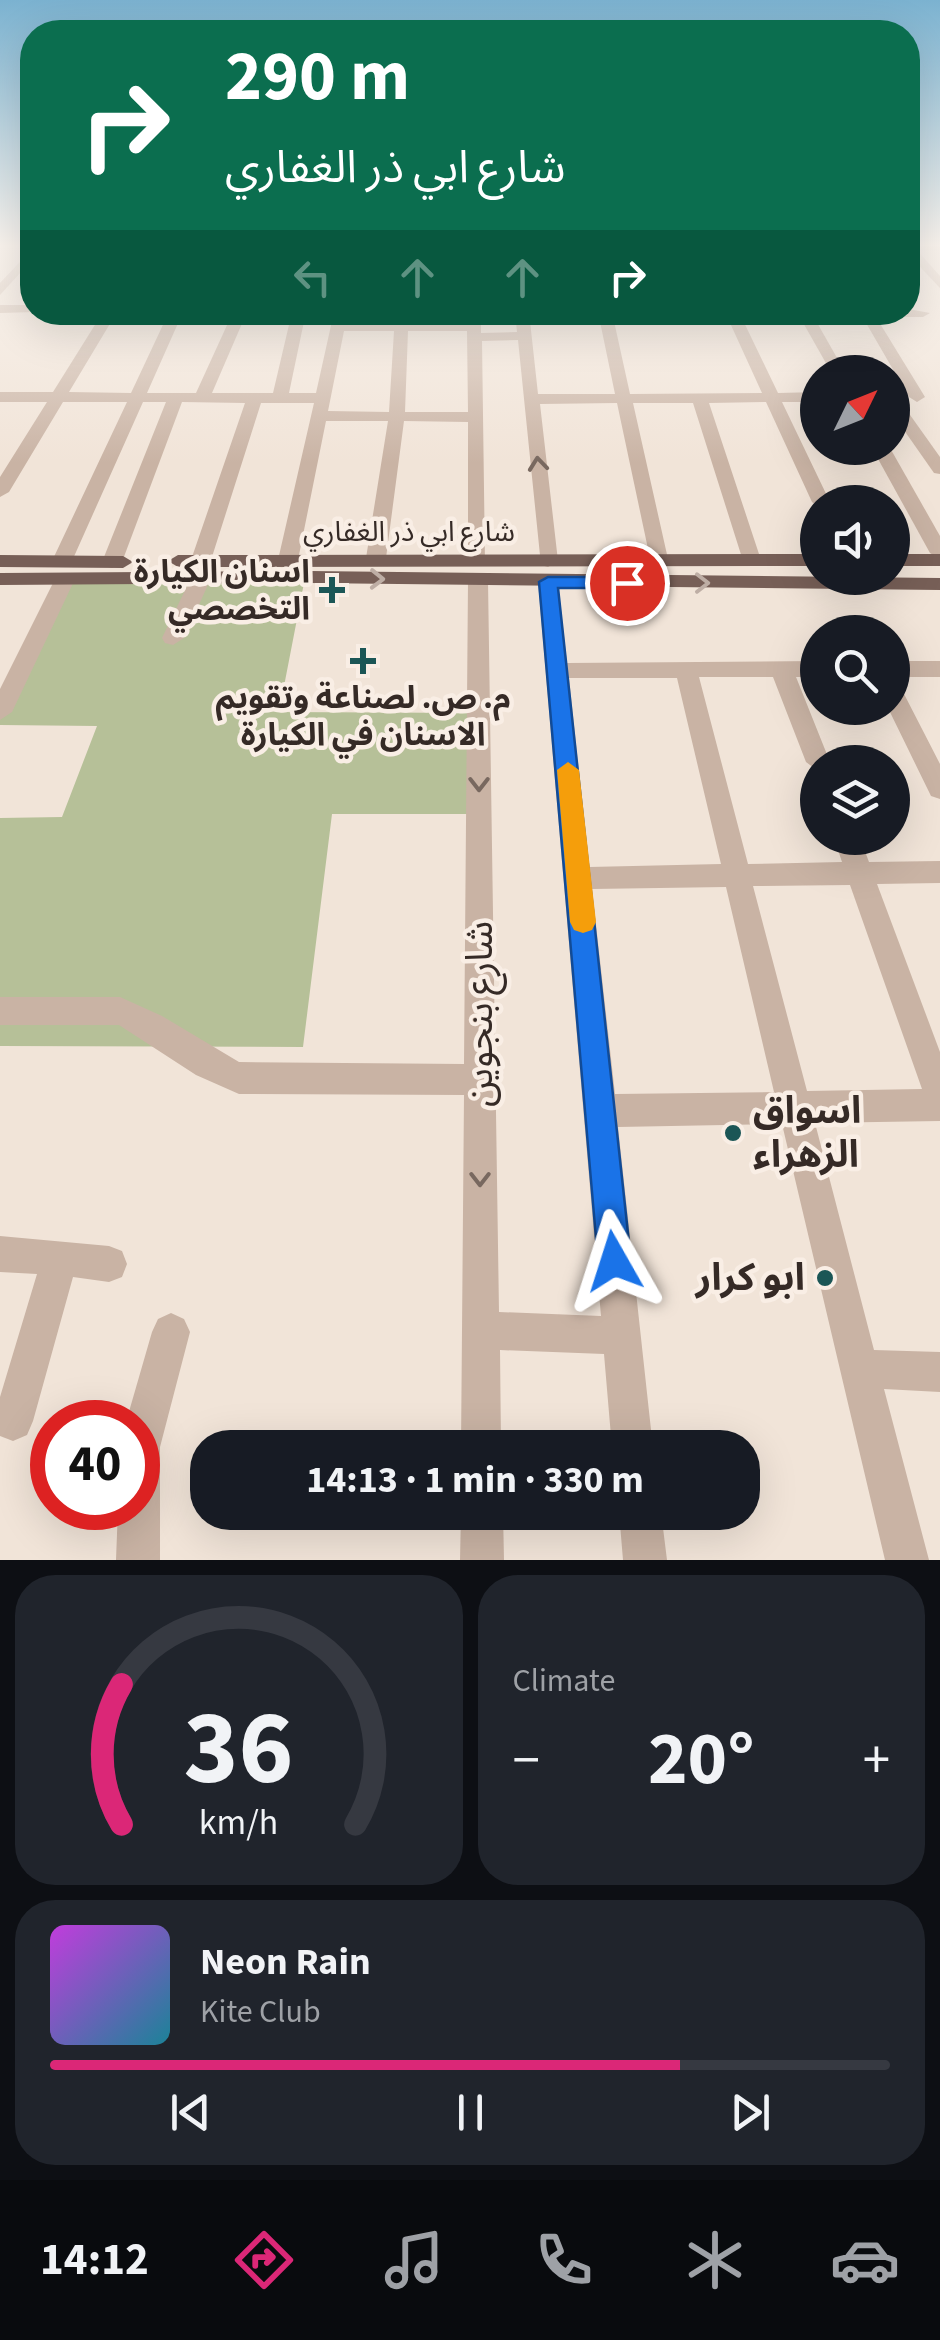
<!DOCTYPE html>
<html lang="en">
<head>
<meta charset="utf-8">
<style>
	:root { --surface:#171b24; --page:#20242c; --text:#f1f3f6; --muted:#9ea1a6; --line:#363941; --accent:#db2777 }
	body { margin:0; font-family:"Source Sans 3","Noto Sans Arabic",sans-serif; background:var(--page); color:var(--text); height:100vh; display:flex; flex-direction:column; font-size:38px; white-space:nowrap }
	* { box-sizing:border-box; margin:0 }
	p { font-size:32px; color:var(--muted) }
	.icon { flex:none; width:55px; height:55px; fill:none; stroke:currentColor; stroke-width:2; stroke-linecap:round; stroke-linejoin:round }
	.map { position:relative; height:1560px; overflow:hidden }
	.drawer { display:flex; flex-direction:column; gap:15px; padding:15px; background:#0d0f14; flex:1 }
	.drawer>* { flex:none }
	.top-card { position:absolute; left:20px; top:20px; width:900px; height:305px; border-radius:40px; box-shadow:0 10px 40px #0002; background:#0b6e4f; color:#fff; overflow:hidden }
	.needle { width:65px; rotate:47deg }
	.fabs { position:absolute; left:800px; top:355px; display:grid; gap:20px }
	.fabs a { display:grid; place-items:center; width:110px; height:110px; border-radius:50%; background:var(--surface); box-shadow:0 10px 40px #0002; font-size:50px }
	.speed { position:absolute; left:30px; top:1400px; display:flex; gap:20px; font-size:50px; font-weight:700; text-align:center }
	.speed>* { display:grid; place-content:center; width:130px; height:130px; border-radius:50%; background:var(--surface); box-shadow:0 10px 40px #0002; line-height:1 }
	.speed .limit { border:15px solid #d22; background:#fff; color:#111 }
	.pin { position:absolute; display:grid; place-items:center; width:85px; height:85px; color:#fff; margin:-42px; border:5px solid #fff; border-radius:50%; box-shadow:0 2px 10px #0007 }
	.me { position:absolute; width:110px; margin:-55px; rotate:354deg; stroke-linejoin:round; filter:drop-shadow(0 0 8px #0008) }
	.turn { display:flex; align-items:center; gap:35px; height:210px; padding:0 40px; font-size:45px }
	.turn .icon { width:130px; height:130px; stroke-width:2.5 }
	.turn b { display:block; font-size:70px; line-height:85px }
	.lanes { display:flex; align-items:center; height:95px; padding:0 40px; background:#0003; justify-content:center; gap:50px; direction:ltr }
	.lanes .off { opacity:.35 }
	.big { font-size:75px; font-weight:700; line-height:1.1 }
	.drawer .tile { flex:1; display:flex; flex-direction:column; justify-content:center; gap:15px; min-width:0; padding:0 35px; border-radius:40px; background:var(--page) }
	.drawer .dial { align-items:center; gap:0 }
	.dial svg { height:260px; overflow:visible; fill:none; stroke:var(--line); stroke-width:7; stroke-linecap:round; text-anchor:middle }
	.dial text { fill:var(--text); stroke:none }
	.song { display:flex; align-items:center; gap:30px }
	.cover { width:120px; height:120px; border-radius:15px; background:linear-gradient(135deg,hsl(290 70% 55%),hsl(190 70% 35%)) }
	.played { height:10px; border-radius:5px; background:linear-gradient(90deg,var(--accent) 75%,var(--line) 75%) }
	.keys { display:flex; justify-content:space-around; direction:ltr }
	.heat { display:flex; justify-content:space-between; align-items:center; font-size:55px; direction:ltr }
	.drawer .tiles { flex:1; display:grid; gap:15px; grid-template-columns:1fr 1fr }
	.tile:last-child { grid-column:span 2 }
	.trip { position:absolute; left:190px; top:1430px; width:570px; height:100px; border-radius:40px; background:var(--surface); box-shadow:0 10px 40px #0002; font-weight:700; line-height:100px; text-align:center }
	.tabs { display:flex; height:160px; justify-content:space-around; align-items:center; background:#090b0e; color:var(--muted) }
	.tabs .icon { width:70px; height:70px }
	.tabs .selected { color:var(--accent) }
	.tabs b { font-size:45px; color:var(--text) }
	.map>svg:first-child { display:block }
	.green { fill:#b6c098 }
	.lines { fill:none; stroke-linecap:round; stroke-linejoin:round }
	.minor { fill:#c9b3a4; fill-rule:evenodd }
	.major { fill:#775f57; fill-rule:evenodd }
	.oneway { stroke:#78685f }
	.oneway2 { stroke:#beaea5 }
	.route { fill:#1a73e8; stroke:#114b97; stroke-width:2.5 }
	.slow { fill:#f59e0b }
	.poi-dot { fill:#1b5656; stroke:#f9eee5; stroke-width:4 }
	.labels { text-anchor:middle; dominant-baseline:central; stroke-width:9; stroke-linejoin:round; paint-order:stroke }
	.far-street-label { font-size:28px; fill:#352a26; stroke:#f9eee5 }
	.poi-label { font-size:32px; font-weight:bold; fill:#352a26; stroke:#f9eee5; text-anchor:end }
	.near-street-label { font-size:38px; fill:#352a26; stroke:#f9eee5 }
	.near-poi-label { font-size:38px; font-weight:bold; fill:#352a26; stroke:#f9eee5; text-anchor:start }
</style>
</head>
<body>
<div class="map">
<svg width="940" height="1560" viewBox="0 0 940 1560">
	<rect width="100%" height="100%" fill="#f1e4d8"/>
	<path class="green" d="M62,582L304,583L279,712L478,713L479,814H332L303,1047L0,1046V818L62,817L97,726L0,725V712Z"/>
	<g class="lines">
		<g class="minor">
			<path d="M908,245H940V250H917L940,276V288L908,254Z"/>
			<path d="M32,249V260L0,295V283Z"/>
			<path d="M0,305H32L35,312L0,313Z"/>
			<path d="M908,309L930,313L923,317H876L925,397L917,402L909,397L862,316L837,312H908Z"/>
			<path d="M103,312H117L69,392L131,393L169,312H183L147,393H196L233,312H247L212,393H273L292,312H306L289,393H316L334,312H348L346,323H394L395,312H409V323H467V312H481V333L517,332L515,312H529L538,394H615L598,312H612L630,394L762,393L725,312H739L778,393L818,392V402H782L830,502H818V507L812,502L766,402L709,403L761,560L751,566L744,564L693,403H633L668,559L665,563H651L617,403L540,404L558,561L548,567L541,565L518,340L482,341L485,563H471L468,559V422L404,421L386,558L376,564L366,558L388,421H326L298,560L288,566L281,564L278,560L314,403H261L211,560L201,566L194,564L191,560L245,403L182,402L122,562L112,568L105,566L102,562L166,402H143L72,561L62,567L55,565L52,561L127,402H63L9,492L0,497V477L47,402H0V392H53ZM344,331H394L389,412L328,411ZM408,331H467L468,412H405Z"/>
			<path d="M797,312H811L845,372H831Z"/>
			<path d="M892,396L898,398L940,457V474L934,473L892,413Z"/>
			<path d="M872,448H890L940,536V559L930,553Z"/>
			<path d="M201,572L211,578L184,638L173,645L165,643L162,638L191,578Z"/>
			<path d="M65,573L75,579L12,712L0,720V689L55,579Z"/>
			<path d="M478,575L488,581L499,1312L601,1316L538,582L541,578L548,576L558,582L567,663L818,661V677H796L830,762H818V771L806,762L773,677H699L748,864L842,862L834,838H860L869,862L940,861V883L877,884L940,1052V1121L815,1123L874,1350L940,1352V1392L884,1389L929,1560H885L782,1124L618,1127L653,1448H612L604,1354L500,1350L501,1448H461L464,1095L239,1094L196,1075L119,1025H0V997H120L162,1016L239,1062L464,1064L468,581ZM569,678H677L721,864L589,867ZM850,885L922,1089L807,1091L753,886ZM726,887L774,1092L615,1094L592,889Z"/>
			<rect x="892" y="661" width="48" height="16"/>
			<path d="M892,684L903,692L940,764V799L931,796L888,708H892Z"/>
			<path d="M0,1236L109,1246L122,1251L127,1264L122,1277L109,1282L73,1277L33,1421L27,1435L13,1441L0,1436V1397L37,1274L0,1272Z"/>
			<path d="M171,1313L184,1319L190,1332L160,1447V1560H116L118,1508H138V1422H126L152,1332L158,1319Z"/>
			<path d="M461,1512H503L504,1560H460Z"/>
			<path d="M619,1512H661L667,1560H623Z"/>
		</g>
		<g class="major">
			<path d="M818,554V566L178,567L168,561L178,555Z"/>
			<rect x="892" y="554" width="48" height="12"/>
			<path d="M0,555L123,556L133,562L123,568L0,567Z"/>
			<path d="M310,571L940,578V590L310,583L0,585V573Z"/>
		</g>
	</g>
	<defs><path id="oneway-chevron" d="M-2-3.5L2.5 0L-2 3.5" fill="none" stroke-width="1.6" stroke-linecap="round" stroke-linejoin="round" transform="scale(2.5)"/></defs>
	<g class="oneway">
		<use href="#oneway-chevron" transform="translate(538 464) rotate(-96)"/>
		<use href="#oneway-chevron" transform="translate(479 784) rotate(90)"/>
		<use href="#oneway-chevron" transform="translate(480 1179) rotate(90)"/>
	</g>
	<g class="oneway2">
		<use href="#oneway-chevron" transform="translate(377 579) rotate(1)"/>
		<use href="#oneway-chevron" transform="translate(702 583)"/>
	</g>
	<linearGradient id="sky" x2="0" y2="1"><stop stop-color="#7bb2d0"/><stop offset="0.53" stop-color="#f9f3ed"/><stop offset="1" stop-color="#f9f3ed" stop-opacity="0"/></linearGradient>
	<rect width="940" height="463" fill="url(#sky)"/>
	<path class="route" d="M548,577H627L636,583L627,588H558L631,1261L626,1272L614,1277L603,1272L598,1261L539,582Z"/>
	<path class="slow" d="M568,762L579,770L596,922L592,930L583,933L574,930L570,922L557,770Z"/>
	<g class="poi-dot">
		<path d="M327 575h10v10h10v10h-10v10h-10v-10h-10v-10h10z"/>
		<path d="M358 646h10v10h10v10h-10v10h-10v-10h-10v-10h10z"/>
		<circle cx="733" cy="1133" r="10"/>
		<circle cx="825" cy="1278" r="10"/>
	</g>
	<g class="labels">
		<g class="far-street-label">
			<text x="409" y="532">شارع ابي ذر الغفاري</text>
		</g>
		<g class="poi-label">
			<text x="310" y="572">اسنان الكيارة<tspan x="310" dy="37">التخصصي</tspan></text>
			<text x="363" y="698" text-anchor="middle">م. ص. لصناعة وتقويم<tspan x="363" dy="37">الاسنان في الكيارة</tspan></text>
		</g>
		<g class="near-street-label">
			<text transform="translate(480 1014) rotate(-90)">شارع بنجوين</text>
		</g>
		<g class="near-poi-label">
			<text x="753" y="1111">اسواق<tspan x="753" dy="44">الزهراء</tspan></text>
			<text x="805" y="1278" text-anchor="end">ابو كرار</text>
		</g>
	</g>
</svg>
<div class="fabs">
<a><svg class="needle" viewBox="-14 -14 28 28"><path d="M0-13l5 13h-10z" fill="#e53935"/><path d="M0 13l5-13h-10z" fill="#9ea1a6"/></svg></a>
<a><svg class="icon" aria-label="sound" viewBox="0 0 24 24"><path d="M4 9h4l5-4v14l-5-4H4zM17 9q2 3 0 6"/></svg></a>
<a><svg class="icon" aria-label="search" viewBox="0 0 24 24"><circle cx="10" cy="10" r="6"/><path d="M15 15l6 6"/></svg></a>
<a><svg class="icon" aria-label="layers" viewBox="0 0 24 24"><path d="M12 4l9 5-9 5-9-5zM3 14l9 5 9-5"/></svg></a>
</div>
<div class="speed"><div class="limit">40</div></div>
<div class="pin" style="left:627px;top:583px;background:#d93025"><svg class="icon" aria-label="arrive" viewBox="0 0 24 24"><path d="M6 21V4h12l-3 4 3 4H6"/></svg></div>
<svg class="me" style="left:614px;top:1261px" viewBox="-20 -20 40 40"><path d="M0-17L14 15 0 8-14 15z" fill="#1a73e8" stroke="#fff" stroke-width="4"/></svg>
<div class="trip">14:13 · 1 min · 330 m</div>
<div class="top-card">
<div class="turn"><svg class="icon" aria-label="right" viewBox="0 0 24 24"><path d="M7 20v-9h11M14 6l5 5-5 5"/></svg><div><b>290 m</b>شارع ابي ذر الغفاري</div></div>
<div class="lanes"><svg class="icon off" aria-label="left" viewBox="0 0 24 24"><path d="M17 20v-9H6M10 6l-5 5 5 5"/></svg><svg class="icon off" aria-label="ahead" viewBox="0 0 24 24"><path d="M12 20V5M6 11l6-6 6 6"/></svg><svg class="icon off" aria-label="ahead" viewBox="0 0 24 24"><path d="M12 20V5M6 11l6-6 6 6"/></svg><svg class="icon" aria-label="right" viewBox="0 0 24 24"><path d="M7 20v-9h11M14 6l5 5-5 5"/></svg></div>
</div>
</div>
<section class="drawer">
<div class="tiles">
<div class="tile dial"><svg viewBox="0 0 100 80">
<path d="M14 69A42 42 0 1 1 86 69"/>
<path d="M14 69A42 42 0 0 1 14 26" stroke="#db2777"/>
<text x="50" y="56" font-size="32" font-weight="700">36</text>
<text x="50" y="72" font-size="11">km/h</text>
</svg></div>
<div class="tile"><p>Climate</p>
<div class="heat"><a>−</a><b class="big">20°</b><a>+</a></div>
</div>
<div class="tile">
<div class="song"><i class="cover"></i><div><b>Neon Rain</b><p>Kite Club</p></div></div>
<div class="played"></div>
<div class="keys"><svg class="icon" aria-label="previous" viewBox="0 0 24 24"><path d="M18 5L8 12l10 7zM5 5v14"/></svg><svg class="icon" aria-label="pause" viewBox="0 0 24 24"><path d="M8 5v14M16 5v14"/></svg><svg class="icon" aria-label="next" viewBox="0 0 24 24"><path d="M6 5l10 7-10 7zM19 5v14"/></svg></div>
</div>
</div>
</section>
<nav class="tabs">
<b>14:12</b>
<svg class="icon selected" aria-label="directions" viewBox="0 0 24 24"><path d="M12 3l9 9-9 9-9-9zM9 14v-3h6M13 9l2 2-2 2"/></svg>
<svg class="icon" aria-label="music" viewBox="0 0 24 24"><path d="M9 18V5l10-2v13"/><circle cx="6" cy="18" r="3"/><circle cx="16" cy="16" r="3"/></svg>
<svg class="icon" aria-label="phone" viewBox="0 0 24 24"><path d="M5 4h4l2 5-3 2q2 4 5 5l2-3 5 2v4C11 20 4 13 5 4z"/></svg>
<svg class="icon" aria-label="climate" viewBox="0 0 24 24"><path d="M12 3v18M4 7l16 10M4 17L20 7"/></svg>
<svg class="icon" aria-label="car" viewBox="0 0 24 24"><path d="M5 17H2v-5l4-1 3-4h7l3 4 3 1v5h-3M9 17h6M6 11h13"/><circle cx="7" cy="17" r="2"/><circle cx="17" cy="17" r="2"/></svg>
</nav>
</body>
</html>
